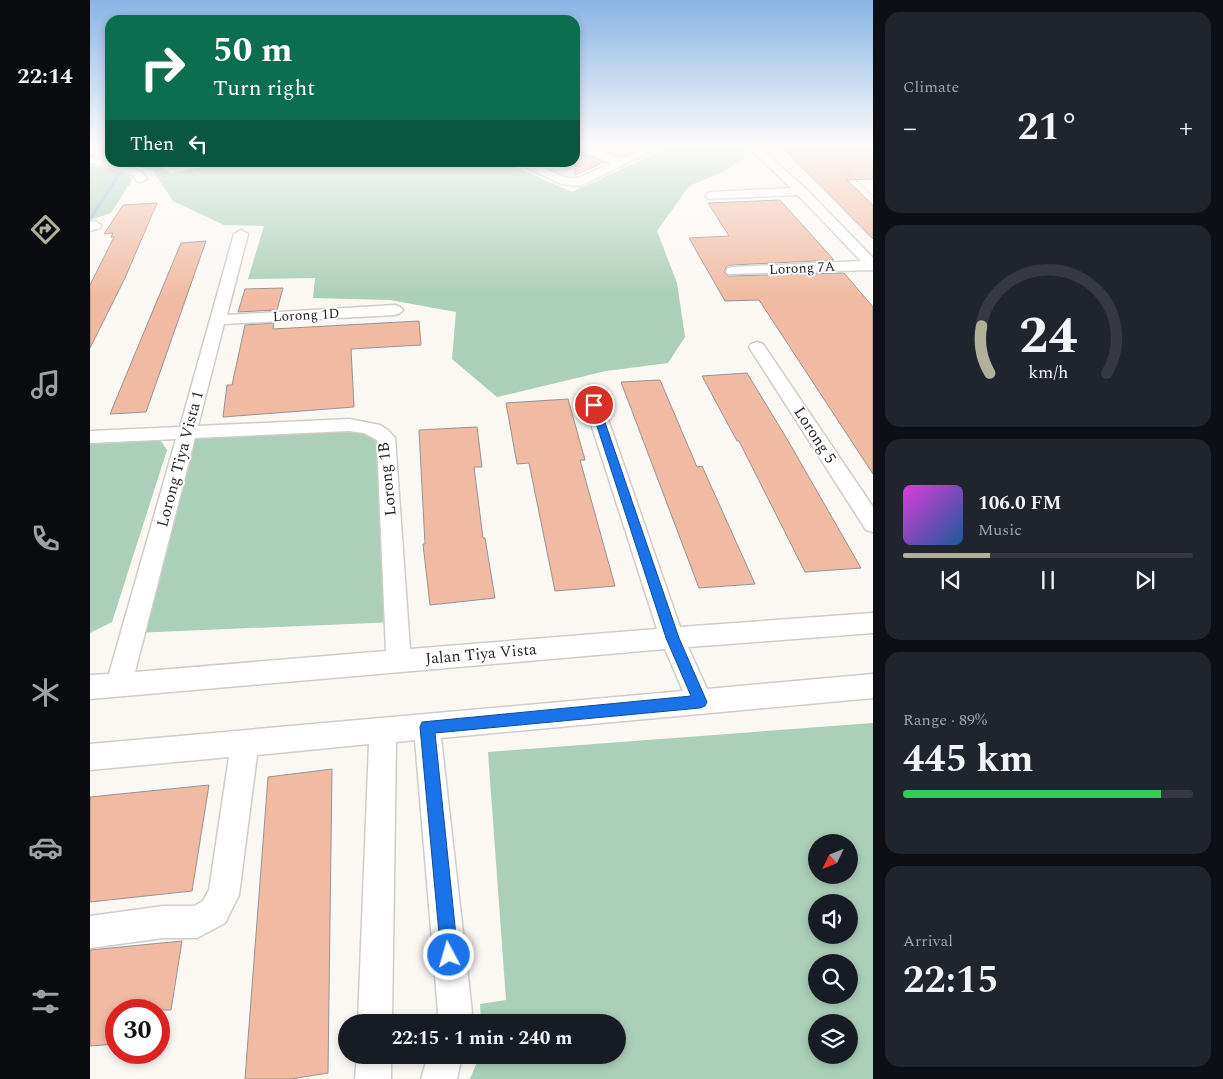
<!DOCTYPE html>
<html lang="en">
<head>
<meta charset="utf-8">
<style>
	:root { --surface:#171b24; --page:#20242c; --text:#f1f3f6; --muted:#9ea1a6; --line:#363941; --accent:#b1b09a }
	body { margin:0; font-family:Spectral,serif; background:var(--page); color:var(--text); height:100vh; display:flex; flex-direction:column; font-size:19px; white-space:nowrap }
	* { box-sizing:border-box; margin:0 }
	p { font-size:16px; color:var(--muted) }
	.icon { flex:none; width:28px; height:28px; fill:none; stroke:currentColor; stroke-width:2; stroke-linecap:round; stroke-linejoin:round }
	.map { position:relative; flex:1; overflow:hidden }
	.panel { display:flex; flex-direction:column; gap:12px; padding:12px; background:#0d0f14; width:350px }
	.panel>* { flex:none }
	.top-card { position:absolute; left:15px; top:15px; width:475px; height:152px; border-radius:15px; box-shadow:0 2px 8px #0003; background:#0b6e4f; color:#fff; overflow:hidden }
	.needle { width:32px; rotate:227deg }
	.buttons { position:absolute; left:718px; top:834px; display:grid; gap:10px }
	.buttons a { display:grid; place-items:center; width:50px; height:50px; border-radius:50%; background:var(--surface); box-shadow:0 2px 8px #0003; font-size:25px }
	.speed { position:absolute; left:15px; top:999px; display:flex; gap:10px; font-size:25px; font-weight:700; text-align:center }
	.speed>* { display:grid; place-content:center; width:65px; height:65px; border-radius:50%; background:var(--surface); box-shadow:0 2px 8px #0003; line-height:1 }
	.speed .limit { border:8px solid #d22; background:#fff; color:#111 }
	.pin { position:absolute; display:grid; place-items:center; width:42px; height:42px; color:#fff; margin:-21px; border:2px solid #fff; border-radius:50%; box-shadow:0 1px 5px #0007 }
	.me { position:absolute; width:55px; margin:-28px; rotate:354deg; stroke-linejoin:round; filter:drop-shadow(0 0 4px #0008) }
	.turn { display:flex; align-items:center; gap:18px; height:105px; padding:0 25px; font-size:22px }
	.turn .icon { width:65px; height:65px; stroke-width:2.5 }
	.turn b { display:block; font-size:35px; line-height:42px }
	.then { display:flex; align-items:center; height:48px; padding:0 25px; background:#0003; gap:10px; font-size:19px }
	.big { font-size:38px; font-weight:700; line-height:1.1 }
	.panel .tile { flex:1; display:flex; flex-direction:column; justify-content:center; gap:8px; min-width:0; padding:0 18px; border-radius:15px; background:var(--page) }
	.panel .dial { align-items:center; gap:0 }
	.dial svg { height:130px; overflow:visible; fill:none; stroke:var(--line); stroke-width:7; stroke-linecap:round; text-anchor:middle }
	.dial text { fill:var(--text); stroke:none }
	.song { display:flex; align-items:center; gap:15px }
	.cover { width:60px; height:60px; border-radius:8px; background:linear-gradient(135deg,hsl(300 70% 55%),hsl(210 70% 35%)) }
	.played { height:5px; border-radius:2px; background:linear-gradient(90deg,var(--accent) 30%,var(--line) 30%) }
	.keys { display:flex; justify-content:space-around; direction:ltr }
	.heat { display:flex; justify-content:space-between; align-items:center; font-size:28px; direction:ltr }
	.charge { height:8px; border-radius:4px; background:linear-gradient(90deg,#34c759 89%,var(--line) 0) }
	.trip { position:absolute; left:248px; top:1014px; width:288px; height:50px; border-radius:25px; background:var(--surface); box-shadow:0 2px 8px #0003; font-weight:700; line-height:50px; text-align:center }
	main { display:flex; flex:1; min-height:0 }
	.menu { display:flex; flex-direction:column; width:90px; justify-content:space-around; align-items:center; background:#090b0e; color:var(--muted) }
	.menu .icon { width:35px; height:35px }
	.menu .current { color:var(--accent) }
	.menu b { font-size:22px; color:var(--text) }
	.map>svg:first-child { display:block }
	.green { fill:#abcfb8; fill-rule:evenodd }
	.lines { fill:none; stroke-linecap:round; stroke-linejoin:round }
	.stream { fill:#98b5e0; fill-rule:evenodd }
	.building { fill:#f0bba2; stroke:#989390 }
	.minor-casing { stroke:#d0ccc8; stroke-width:3 }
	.highway-casing { stroke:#d0ccc8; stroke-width:2 }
	.path { stroke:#969390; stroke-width:2; stroke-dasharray:0.5 2; stroke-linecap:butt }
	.minor { fill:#fff; fill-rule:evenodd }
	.highway { fill:#fff; fill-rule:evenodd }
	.route { fill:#1a73e8; stroke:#114b97 }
	.labels { text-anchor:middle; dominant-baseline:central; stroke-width:4; stroke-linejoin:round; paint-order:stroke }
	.far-street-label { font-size:14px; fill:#262523; stroke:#fff }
	.street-label { font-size:16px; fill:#262523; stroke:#fff }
</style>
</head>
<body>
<main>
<nav class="menu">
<b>22:14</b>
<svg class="icon current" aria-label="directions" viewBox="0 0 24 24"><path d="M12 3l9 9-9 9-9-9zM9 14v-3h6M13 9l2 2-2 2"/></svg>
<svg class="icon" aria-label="music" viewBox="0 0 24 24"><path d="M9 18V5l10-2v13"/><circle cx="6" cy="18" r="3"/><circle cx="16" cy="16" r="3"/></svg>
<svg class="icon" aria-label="phone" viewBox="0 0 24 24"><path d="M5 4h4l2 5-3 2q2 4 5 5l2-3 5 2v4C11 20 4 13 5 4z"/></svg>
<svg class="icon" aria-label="climate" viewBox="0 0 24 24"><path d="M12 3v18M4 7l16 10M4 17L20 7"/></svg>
<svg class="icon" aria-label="car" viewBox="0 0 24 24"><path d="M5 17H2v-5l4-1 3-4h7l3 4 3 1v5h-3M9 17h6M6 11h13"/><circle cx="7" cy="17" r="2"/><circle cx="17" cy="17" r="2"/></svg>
<svg class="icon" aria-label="filters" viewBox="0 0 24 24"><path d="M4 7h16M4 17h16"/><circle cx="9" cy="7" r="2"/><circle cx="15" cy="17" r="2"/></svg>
</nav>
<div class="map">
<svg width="783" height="1079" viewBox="0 0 783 1079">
	<rect width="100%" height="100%" fill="#fbf7f3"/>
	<g class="green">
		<path d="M581,146H653L654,159L633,172L599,186L567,231L587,283L595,337L578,363L516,371L407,397L362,359L366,312L300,300L223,298L225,278L158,279L174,226L134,225L83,201L63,171L31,163H71L74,170L81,173L138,162H414L482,192Z"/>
		<path d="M0,166L9,167L39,176L42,180L21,213L0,220Z"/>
		<path d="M259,425L288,431L306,622L43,633L97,433Z"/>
		<path d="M66,434L77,450L22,622L0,633V437Z"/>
		<path d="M783,723V1079H380L390,1055H526V1022H391L390,1004L416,1000L398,752ZM759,842V875H726V842ZM759,902V935H726V902ZM759,962V995H726V962ZM759,1022V1055H726V1022Z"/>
	</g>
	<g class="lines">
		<path class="stream" d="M33,162H36L32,173L2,219L0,220V216L28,173Z"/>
	</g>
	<g class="building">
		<path d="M691,146H719L724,150L776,148L783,154V179L757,180L783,205V239Z"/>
		<path d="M485,150L515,162L485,175Z"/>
		<path d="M690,200L744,260L643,265L636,267L634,272L638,276L754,273L783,307V474L669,300L635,301L599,238L639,236L618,203Z"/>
		<path d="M67,203L35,278L0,348V285L24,237H21L23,233L14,234L33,205Z"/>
		<path d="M116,241L56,412L20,414L91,243Z"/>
		<path d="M193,288L187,310L148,312L155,289Z"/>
		<path d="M329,321L331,345L261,349L264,407L133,417L137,385H142L155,325L184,323L183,329Z"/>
		<path d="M657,373L697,439L771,568L715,572L649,441H647L612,376Z"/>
		<path d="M570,380L607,467L612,466L665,584L609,588L531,382Z"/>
		<path d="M478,399L495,460H490L525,586L465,591L439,463L427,464L416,403Z"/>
		<path d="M387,427L392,467H384L393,538H395L405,598L340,605L333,544H335L329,430Z"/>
		<path d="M242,769L238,1073L201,1079H155L178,777Z"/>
		<path d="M119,785L102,891L0,902V797Z"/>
		<path d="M92,941L81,1010H26V1044L0,1046V950Z"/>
	</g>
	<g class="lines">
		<defs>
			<g id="minor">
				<path d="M485,146H498L531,159L559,146H572L490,186L471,184L425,162H440L477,178H488L521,163L485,148Z"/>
				<path d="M657,146H668L715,188L783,258V270L638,274L636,271L638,268L643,267L771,261L708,195L618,199L616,196L618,193L622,192L701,188Z"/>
				<path d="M0,157L51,171L57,179L51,182L47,181L43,175L0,163Z"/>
				<path d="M5,221L11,225L10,228L0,231V222Z"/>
				<path d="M151,230L158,234L137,315L305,305L310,307L313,310L310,313L305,315L134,324L108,426L259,419L290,425L298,430L305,438L320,649L567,629L495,405L498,401L504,399L510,401L513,405L590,627L783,613V633L598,647L617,689L783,674V698L351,738L382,1012L379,1022H345L348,1012L325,740L306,742L302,1022H268L279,744L167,755L149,895L135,923L107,938H73L0,948V916L73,906H104L113,901L119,890L139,757L0,770V744L593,691L575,649L0,699V675L19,674L86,439L0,443V431L90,427L144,234ZM259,431L274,433L287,440L296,651L45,672L105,438Z"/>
				<path d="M667,342L673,344L783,507V532L776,530L659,347L661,344Z"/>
				<path d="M267,1055H301V1079H265Z"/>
				<path d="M338,1055H372L367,1079H331Z"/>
			</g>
			<path id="highway" d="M0,146H10L5,153L0,154Z"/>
		</defs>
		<use href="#minor" class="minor-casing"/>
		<use href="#highway" class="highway-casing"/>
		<path class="path" d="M730,146L783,196"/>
		<use href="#minor" class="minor"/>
		<use href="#highway" class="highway"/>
	</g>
	<linearGradient id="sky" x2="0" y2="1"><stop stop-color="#88b4e5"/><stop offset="0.49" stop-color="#fdfbfa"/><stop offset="1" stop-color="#fdfbfa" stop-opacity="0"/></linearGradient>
	<rect width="783" height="297" fill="url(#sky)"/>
	<path class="route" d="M504,402L509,405L589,638L617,702L615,706L610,708L345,733L368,955L365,961L359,964L353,961L351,955L330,727L332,722L601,696L576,638L500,405Z"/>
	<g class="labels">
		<g class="far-street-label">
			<text transform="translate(712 268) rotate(-3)">Lorong 7A</text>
			<text transform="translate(216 315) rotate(-3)">Lorong 1D</text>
		</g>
		<g class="street-label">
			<text transform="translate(725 435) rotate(57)">Lorong 5</text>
			<text transform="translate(90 459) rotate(-75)">Lorong Tiya Vista 1</text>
			<text transform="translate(297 479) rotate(-96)">Lorong 1B</text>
			<text transform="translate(391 654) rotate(-5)">Jalan Tiya Vista</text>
		</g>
	</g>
</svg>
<div class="buttons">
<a><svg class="needle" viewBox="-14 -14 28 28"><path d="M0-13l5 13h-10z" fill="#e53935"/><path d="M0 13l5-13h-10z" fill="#9ea1a6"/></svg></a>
<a><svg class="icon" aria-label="sound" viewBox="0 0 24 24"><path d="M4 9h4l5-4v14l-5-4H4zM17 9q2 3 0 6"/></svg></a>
<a><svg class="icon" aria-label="search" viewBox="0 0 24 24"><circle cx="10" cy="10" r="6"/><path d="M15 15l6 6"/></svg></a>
<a><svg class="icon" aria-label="layers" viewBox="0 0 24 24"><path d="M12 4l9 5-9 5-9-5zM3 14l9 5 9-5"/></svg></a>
</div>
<div class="speed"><div class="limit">30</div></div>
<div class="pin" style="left:504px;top:405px;background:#d93025"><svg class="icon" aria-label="arrive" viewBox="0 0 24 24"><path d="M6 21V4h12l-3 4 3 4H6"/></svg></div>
<svg class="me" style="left:359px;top:955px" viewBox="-20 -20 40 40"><circle r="17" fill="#1a73e8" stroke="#fff" stroke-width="3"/><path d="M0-11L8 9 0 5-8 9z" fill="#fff"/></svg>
<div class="trip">22:15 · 1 min · 240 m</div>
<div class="top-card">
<div class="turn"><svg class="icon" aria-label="right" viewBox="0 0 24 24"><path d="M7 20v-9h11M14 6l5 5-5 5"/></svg><div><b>50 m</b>Turn right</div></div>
<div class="then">Then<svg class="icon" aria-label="left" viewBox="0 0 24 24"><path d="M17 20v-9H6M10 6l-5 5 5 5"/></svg></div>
</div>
</div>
<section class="panel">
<div class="tile"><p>Climate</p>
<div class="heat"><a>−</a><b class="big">21°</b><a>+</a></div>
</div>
<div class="tile dial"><svg viewBox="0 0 100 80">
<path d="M14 69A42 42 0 1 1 86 69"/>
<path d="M14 69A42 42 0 0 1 9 40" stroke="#b1b09a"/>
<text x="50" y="56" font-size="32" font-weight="700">24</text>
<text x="50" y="72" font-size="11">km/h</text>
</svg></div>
<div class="tile">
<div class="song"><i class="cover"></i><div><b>106.0 FM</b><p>Music</p></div></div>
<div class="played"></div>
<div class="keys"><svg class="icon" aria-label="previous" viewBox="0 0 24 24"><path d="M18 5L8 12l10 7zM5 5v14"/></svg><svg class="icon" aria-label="pause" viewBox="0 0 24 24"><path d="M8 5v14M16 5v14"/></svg><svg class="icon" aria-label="next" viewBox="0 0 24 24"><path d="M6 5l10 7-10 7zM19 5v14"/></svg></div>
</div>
<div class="tile"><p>Range · 89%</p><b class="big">445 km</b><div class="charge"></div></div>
<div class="tile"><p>Arrival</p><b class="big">22:15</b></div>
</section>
</main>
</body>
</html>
